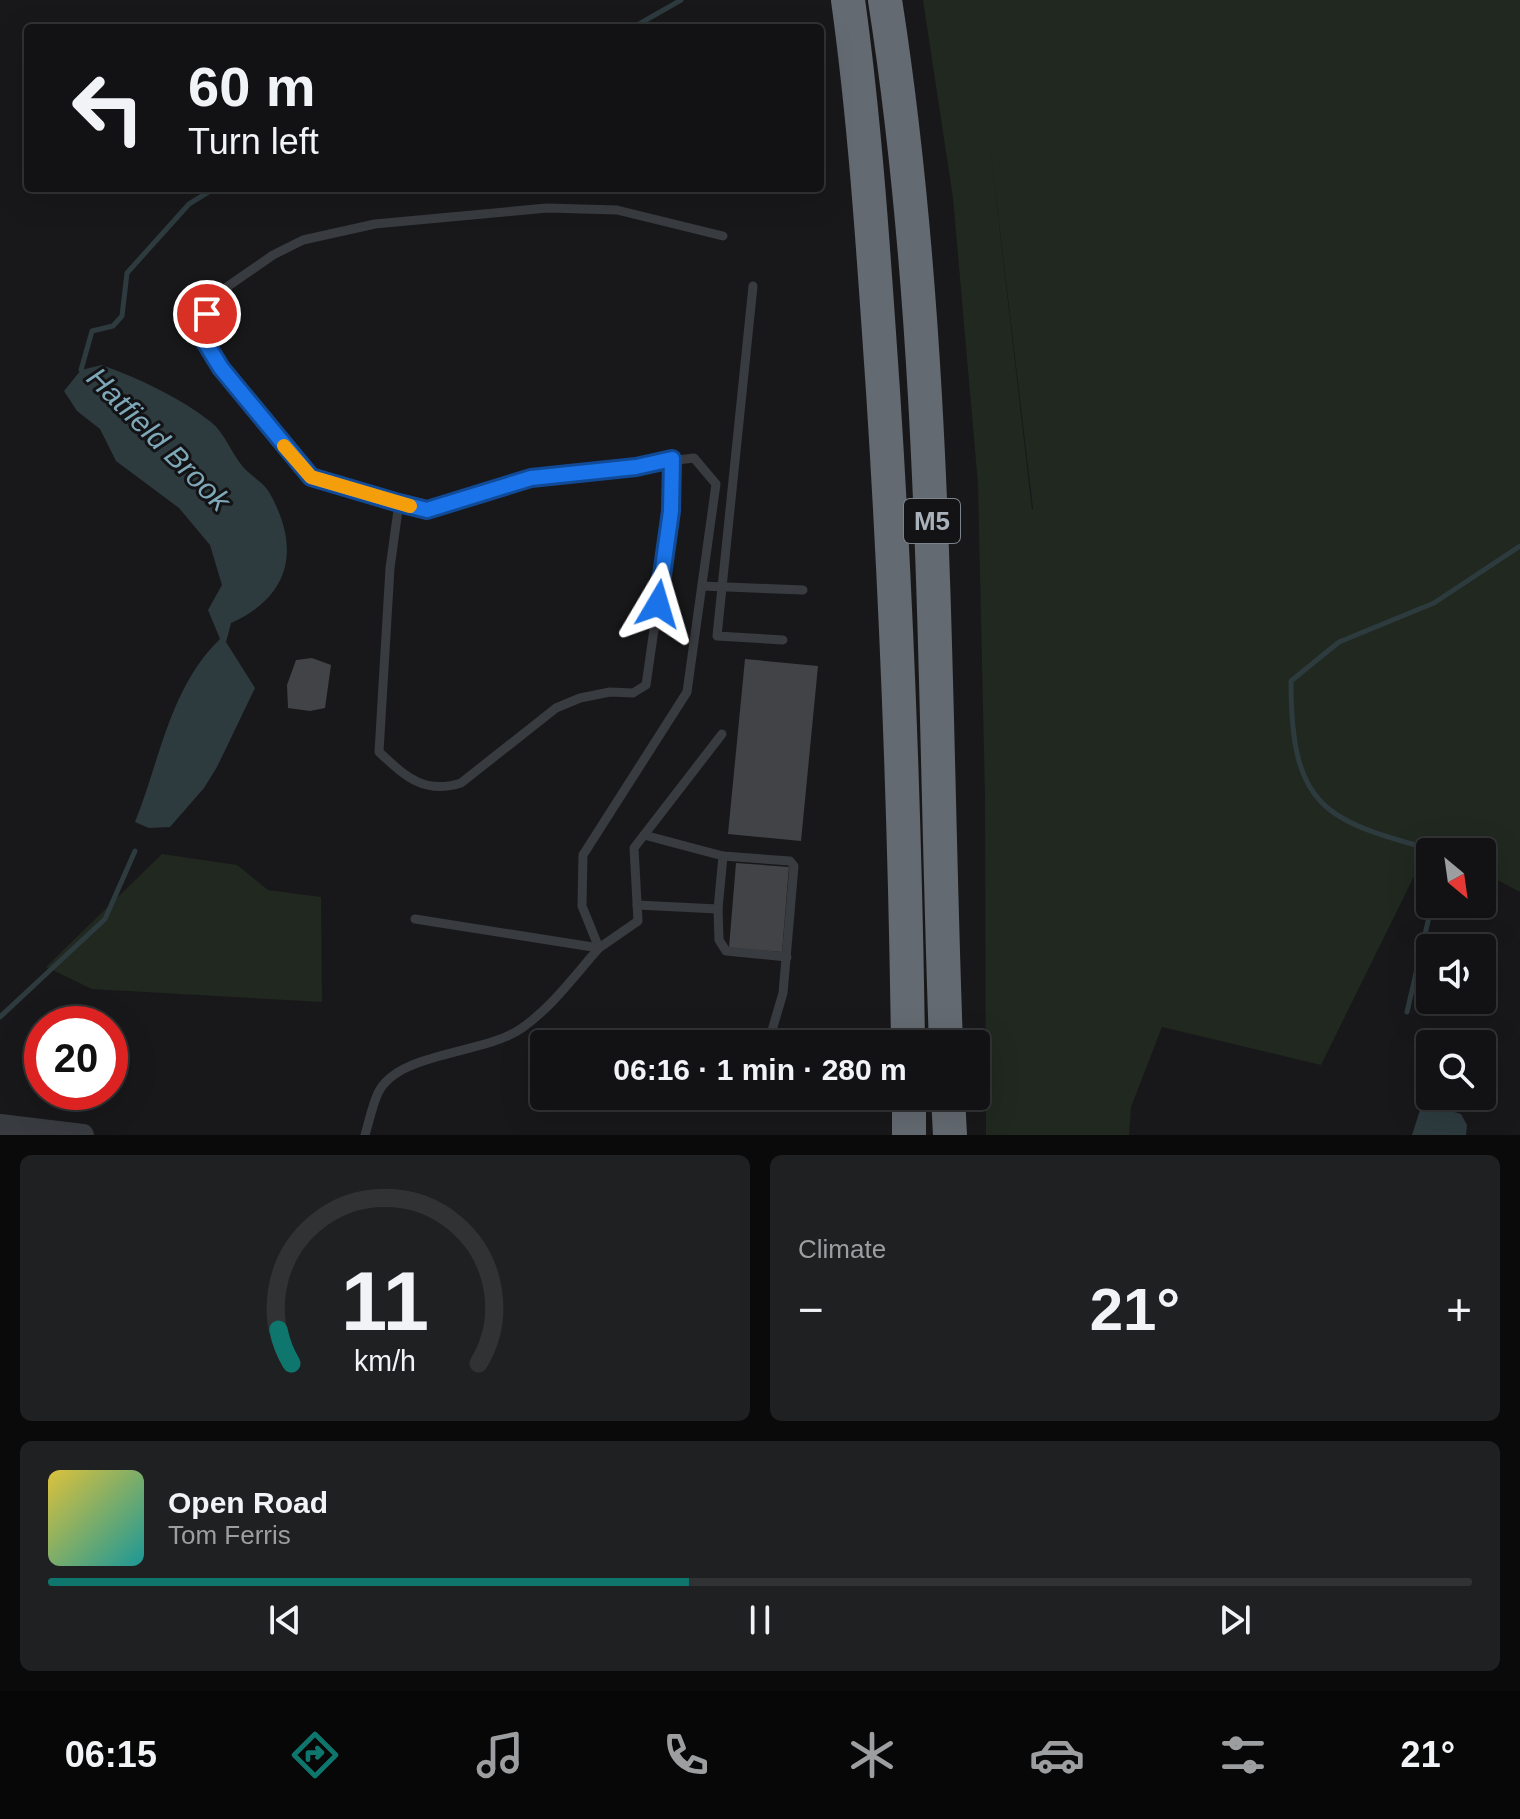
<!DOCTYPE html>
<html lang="en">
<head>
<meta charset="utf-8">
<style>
	:root { --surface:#121214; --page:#1f2022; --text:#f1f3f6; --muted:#9c9ea0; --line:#313234; --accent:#0f766e }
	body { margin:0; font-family:Helvetica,sans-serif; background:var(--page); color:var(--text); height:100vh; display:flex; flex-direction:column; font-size:30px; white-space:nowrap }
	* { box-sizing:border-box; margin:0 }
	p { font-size:26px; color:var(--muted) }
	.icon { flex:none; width:44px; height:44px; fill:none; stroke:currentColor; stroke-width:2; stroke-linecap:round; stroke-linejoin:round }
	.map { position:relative; height:1135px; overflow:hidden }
	.details { display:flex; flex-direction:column; gap:20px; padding:20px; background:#0a0a0b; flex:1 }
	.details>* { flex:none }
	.banner { position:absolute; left:24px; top:24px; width:800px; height:168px; border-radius:8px; box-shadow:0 8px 32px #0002,0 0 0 2px var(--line); background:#121214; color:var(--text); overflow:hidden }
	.needle { width:52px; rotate:151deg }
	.controls { position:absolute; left:1416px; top:838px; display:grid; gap:16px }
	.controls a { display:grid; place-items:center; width:80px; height:80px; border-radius:8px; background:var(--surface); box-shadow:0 8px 32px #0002,0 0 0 2px var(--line); font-size:40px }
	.speed { position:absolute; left:24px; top:1006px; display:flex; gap:16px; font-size:40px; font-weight:700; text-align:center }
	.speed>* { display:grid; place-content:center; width:104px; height:104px; border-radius:50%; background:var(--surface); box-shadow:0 8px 32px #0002,0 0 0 2px var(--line); line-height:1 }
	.speed .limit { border:12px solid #d22; background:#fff; color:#111 }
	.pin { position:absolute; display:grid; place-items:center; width:68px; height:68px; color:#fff; margin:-34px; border:4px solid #fff; border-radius:50%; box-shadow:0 2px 8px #0007 }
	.me { position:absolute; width:88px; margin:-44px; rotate:7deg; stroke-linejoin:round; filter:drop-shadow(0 0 6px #0008) }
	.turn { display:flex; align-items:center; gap:28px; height:168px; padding:0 32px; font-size:36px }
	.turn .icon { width:104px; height:104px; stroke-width:2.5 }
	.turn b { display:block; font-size:56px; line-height:68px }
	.big { font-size:60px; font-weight:800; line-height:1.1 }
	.details .widget { flex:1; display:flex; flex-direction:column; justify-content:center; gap:12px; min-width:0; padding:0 28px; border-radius:12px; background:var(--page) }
	.details .dial { align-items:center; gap:0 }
	.dial svg { height:208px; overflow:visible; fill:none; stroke:var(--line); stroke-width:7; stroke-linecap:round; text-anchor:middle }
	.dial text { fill:var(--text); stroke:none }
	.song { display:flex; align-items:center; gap:24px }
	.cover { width:96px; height:96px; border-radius:12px; background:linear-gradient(135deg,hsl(50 70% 55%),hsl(180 70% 35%)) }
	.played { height:8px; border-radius:4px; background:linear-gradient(90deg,var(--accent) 45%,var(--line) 45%) }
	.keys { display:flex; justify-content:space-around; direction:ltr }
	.heat { display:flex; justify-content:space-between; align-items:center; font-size:44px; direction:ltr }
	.details .tiles { flex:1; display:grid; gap:20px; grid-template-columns:1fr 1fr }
	.widget:last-child { grid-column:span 2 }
	.trip { position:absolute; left:530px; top:1030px; width:460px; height:80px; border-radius:8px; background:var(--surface); box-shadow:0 8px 32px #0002,0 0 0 2px var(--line); font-weight:800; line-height:80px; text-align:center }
	.menu { display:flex; height:128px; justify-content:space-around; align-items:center; background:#070708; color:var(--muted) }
	.menu .icon { width:56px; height:56px }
	.menu .active { color:var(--accent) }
	.menu b { font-size:36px; color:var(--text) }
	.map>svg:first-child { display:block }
	.green { fill:#20281f; fill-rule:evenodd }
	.water { fill:#2d3b3f }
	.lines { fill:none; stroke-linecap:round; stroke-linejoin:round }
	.stream { stroke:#2d3b3f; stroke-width:5 }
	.building { fill:#424347 }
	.service { stroke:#383b3f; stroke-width:9 }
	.tertiary { stroke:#383b3f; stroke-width:22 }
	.motorway { stroke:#646a71; stroke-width:34 }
	.route-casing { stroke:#114b97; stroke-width:20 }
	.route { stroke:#1a73e8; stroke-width:14 }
	.slow { stroke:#f59e0b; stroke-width:14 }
	.labels { text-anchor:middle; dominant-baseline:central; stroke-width:6; stroke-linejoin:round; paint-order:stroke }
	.shield { fill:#131315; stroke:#7c8289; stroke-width:2 }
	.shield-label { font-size:26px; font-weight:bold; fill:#a9b2bb }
	.water-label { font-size:30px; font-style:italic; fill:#7ea8b8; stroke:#131315 }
</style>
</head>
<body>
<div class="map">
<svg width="1520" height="1135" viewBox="0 0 1520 1135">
	<rect width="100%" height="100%" fill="#18181a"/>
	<g class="green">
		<path d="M923,0H1520V892L1482,872V852H1442L1429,846L1321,1065L1162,1027L1131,1107L1129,1135H986L985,796L978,484L953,198ZM989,137L1033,509L1032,510Z"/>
		<path d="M162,854L237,865L268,890L321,897L322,1002L92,989L46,967Z"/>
	</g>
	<g class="water">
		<path d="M102,365C140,379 179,397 211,422C224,432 232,454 243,467C251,476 263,482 269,492C301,548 291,596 231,623L226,642L255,688L217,767L204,788L170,827L149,828L135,822C160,760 170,687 220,639L208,610L222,585L210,545L179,508L116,461L100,429L77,411L64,391L81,370Z"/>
		<path d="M1431,1105L1461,1114L1467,1125L1466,1135H1412L1420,1110Z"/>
	</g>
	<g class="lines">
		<g class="stream">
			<path d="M632,28L681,0"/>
			<path d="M86,374L81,370L92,331L113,326L122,316L127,273L189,204L215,188"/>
			<path d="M1441,852C1324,821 1291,809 1291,681L1339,642L1434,603L1520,546"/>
			<path d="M1407,1012L1432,904"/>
			<path d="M0,1017L105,919L135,851"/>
		</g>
	</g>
	<g class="building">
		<path d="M312,658L331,665L325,708L310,711L288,708L287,685L296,660Z"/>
		<path d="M745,659L818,666L801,841L728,834Z"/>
		<path d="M736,863L789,867L782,952L729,948Z"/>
	</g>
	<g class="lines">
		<g class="service">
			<path d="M753,286L717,636L783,640"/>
			<path d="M399,503L311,477L221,368L199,332L214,296L273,255L303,240L375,224L547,208L617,210L723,236"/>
			<path d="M702,586L803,590"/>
			<path d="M723,856L790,861L794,866L783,993L768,1044"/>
			<path d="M637,905L718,909L723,856L644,835"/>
			<path d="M718,909L719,940L726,951L787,957"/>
			<path d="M415,919L599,948L638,921L634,848L722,734"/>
			<path d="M365,1135C369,1122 372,1106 378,1093C398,1051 484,1055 522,1028C552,1007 575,975 599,948L582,906L583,855L687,692L716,484L694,458L531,478L427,510L399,503L390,568L379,752C405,776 424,795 461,783L556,708L580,698L610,692L633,693L646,685L671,511L672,459"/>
		</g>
		<path class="tertiary" d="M0,1125L83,1135"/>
		<g class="motorway">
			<path d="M848,0C866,130 874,261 883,391C897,609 905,826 908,1044"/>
			<path d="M885,0C939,345 933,696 946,1044"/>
			<path d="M909,1096V1135"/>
			<path d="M948,1096L950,1135"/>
		</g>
	</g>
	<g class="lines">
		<defs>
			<path id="route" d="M207,314L199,332L221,368L311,477L399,503L427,510L531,478L636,467L672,459L671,511L658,604"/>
		</defs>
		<use href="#route" class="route-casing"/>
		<use href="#route" class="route"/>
		<path class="slow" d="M284,446L311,477L410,506"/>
	</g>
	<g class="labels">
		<rect class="shield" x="904" y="499" width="56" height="44" rx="6"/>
		<g class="shield-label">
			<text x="932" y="521">M5</text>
		</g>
		<g class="water-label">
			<text transform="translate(159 439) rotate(45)">Hatfield Brook</text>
		</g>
	</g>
</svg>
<div class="controls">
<a><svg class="needle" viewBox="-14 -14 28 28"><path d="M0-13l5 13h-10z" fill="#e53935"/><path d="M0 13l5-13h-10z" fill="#9c9ea0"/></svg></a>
<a><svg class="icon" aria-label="sound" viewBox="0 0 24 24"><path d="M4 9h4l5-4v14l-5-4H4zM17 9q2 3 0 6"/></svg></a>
<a><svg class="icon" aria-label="search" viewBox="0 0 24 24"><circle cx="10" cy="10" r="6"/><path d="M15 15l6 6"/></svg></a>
</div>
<div class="speed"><div class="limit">20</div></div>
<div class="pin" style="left:207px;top:314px;background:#d93025"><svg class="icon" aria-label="arrive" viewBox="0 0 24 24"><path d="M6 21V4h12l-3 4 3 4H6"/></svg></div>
<svg class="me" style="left:658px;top:604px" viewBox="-20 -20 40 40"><path d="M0-17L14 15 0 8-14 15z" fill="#1a73e8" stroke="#fff" stroke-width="4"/></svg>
<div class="trip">06:16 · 1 min · 280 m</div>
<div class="banner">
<div class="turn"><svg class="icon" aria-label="left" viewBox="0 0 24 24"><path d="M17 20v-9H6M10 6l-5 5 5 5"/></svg><div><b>60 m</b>Turn left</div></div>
</div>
</div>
<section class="details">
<div class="tiles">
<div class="widget dial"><svg viewBox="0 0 100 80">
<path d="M14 69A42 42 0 1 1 86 69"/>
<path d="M14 69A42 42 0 0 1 9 56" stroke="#0f766e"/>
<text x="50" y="56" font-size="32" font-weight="700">11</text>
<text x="50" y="72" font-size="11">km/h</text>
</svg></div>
<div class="widget"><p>Climate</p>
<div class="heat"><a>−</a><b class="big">21°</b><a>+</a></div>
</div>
<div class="widget">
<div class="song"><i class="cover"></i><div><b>Open Road</b><p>Tom Ferris</p></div></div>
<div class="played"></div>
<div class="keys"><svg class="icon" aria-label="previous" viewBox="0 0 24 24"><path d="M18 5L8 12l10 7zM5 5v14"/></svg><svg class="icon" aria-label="pause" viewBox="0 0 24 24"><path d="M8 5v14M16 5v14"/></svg><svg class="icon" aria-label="next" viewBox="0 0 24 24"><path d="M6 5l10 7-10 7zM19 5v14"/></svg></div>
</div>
</div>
</section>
<nav class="menu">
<b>06:15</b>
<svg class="icon active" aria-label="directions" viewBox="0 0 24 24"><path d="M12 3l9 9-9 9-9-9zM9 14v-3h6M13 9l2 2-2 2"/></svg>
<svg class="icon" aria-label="music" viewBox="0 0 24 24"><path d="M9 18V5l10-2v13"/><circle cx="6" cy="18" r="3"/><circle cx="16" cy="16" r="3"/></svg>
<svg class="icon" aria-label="phone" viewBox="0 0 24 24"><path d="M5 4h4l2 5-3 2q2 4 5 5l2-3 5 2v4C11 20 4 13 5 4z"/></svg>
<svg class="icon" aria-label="climate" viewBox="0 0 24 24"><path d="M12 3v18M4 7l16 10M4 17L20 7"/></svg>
<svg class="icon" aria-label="car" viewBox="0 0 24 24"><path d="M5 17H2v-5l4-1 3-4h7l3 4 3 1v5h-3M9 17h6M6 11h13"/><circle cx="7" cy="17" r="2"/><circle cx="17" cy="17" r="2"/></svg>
<svg class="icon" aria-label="filters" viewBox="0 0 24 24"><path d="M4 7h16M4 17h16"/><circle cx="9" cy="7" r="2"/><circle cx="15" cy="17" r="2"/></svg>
<b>21°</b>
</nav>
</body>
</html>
